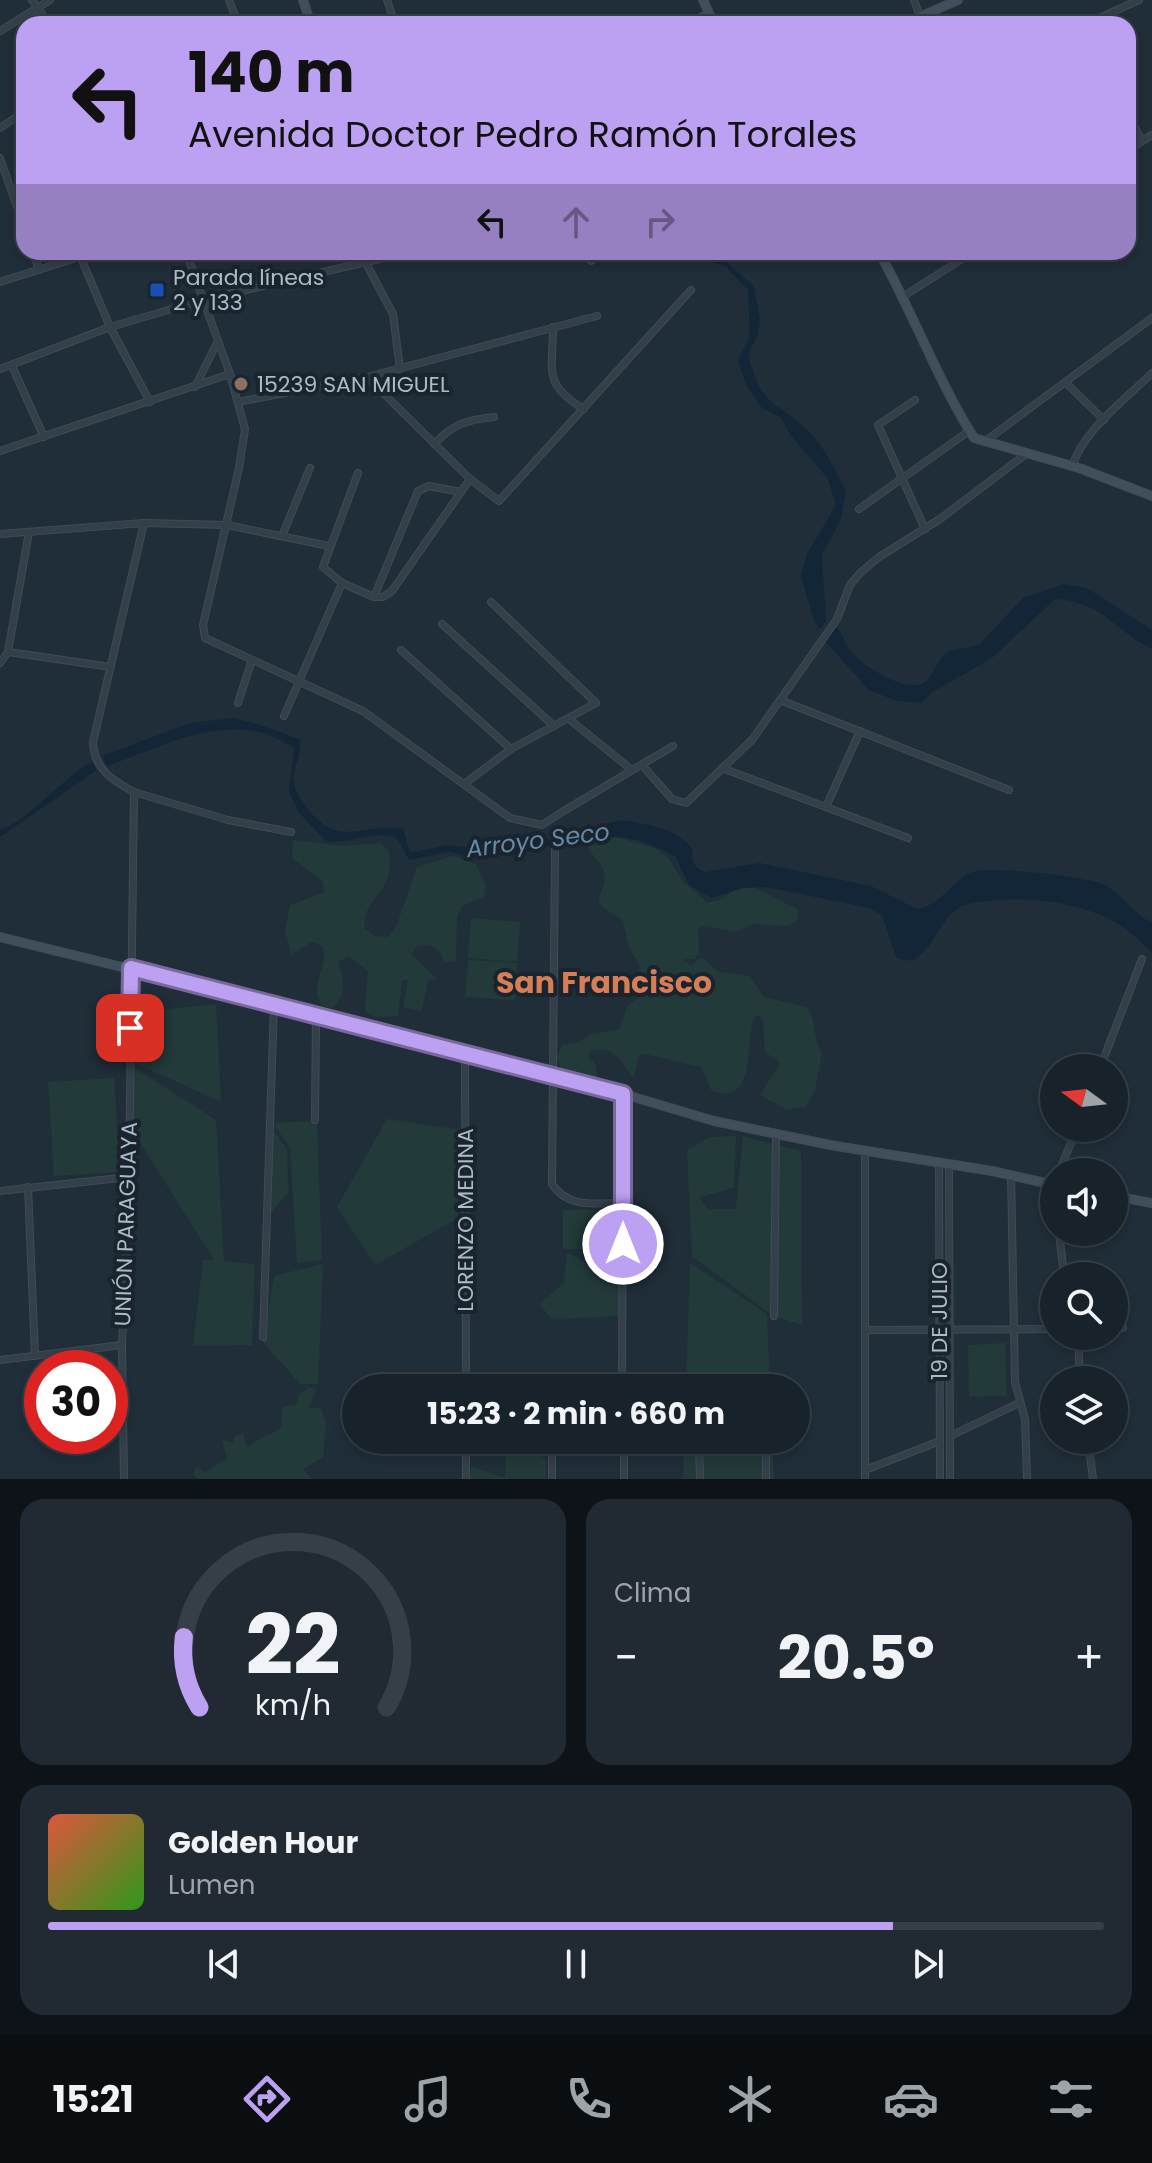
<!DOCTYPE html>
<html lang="es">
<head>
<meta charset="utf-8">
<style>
	:root { --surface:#18222b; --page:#212a33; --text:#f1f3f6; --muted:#9fa4a9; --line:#363f47; --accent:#bca0f2 }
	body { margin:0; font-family:Poppins,sans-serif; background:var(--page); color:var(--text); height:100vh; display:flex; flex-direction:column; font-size:30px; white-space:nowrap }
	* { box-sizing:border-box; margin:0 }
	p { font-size:26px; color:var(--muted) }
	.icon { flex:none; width:44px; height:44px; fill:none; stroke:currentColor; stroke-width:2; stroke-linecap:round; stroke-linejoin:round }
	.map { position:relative; height:1479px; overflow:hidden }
	.side { display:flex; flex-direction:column; gap:20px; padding:20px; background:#0d1318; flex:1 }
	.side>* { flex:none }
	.banner { position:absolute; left:16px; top:16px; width:1120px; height:244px; border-radius:24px; box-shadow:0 4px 12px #0003,0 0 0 2px var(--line); background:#bca0f2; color:#111; overflow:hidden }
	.needle { width:52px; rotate:285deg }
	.tools { position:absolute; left:1040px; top:1054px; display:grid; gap:16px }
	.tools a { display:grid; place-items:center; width:88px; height:88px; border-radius:50%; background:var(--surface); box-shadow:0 4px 12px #0003,0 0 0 2px var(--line); font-size:40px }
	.speed { position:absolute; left:24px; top:1350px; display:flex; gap:16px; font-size:40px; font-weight:700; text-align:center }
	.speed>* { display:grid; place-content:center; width:104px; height:104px; border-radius:50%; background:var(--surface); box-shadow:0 4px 12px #0003,0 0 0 2px var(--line); line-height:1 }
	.speed .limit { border:12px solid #d22; background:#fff; color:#111 }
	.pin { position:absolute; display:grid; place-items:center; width:68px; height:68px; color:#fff; margin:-34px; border-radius:16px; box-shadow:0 4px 12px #0006 }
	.me { position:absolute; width:88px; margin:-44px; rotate:0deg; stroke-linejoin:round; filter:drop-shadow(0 0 6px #0008) }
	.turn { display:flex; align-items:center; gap:28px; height:168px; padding:0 40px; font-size:36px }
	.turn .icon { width:104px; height:104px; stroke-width:2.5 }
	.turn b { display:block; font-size:56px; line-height:68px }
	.lanes { display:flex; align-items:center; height:76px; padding:0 40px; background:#0003; justify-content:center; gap:40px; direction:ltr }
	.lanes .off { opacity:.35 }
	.big { font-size:60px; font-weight:700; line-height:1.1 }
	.side .tile { flex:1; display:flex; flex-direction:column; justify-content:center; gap:12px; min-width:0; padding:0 28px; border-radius:24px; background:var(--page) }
	.side .dial { align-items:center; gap:0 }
	.dial svg { height:208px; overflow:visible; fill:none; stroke:var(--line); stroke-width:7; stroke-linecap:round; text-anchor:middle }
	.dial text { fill:var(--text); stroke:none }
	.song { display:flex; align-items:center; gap:24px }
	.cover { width:96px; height:96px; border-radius:12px; background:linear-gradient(135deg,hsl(10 70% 55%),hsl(110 70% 35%)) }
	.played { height:8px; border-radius:4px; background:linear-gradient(90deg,var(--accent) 80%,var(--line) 80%) }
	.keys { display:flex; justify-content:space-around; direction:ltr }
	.heat { display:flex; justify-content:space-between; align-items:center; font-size:44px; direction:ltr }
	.side .tiles { flex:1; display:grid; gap:20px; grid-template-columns:1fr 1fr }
	.tile:last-child { grid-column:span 2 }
	.trip { position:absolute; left:342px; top:1374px; width:468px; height:80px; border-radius:40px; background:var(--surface); box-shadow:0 4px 12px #0003,0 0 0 2px var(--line); font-weight:700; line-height:80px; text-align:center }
	.dock { display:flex; height:128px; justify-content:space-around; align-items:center; background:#0a0e11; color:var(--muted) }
	.dock .icon { width:56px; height:56px }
	.dock .on { color:var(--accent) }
	.dock b { font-size:36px; color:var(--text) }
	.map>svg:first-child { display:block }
	.green { fill:#223a3a }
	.water { fill:#132637 }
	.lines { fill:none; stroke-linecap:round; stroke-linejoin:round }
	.street-casing { stroke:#404b56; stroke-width:8 }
	.secondary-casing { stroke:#404b56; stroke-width:10 }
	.street { stroke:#333f49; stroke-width:6 }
	.secondary { stroke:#414f5d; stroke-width:8 }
	.route-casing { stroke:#7a689d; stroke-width:20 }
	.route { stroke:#bca0f2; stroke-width:14 }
	.transit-dot { fill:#1a4fb4; stroke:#19242e; stroke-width:3 }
	.education-dot { fill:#8d6e63; stroke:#19242e; stroke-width:3 }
	.labels { text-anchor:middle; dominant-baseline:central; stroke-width:8; stroke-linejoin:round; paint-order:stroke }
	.poi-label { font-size:22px; fill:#aebac6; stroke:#19242e; text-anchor:start }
	.street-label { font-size:22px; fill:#aebac6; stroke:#19242e }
	.water-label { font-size:24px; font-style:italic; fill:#658aa7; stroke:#19242e }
	.district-label { font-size:30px; font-weight:bold; fill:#d87e57; stroke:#19242e }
</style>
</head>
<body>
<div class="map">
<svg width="1152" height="1479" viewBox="0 0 1152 1479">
	<rect width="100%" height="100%" fill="#202e39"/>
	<g class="green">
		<path d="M585,836H613L655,848L669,859L683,882L707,902L718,901L745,883L799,910L797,921L785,926L753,924L736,932L704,926L698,929L699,954L694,959H682L691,965L701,957L719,972L750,976L764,997L807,1007C817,1021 812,1038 822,1053L815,1091L805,1107L787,1110L760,1095L780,1063L765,1052L763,1020L760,1015L754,1017C745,1038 758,1109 711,1090L701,1067L645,1054L639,1055L634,1078C621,1064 615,1044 591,1051L588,1056L596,1065L598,1082L587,1085L561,1070L557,1058L562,1045L579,1042L590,1034L619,1030L627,1007L641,995L639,963L629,948L623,921L599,904C598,892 608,882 604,871C598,857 585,851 585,836Z"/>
		<path d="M293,840L342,846L380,843L389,851C395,898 362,894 365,929L375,936L388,937L396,927L417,867L452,856L476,864L486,886L484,897L462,906L457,917L456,961L444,963L440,952L430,945L418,946L411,954L437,979L428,980L422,1011L403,1007L408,979L402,981L398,1016L375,1017L365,1011L368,971L349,956L338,962C344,981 348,993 333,1008L322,1006C308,983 329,969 323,946L312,942L291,954L285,930L290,905L325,892L322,881L292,858Z"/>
		<path d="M471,918L520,922L517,962L468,958Z"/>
		<path d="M468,960L517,963L515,1000L465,997Z"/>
		<path d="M216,1004L221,1102L131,1061V1013Z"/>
		<path d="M130,1065L216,1120L224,1261L255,1264L252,1345L193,1346L203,1260H214L129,1125Z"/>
		<path d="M114,1078L120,1172L54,1176L48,1082Z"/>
		<path d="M387,1119L461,1130L458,1218L375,1265L337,1207Z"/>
		<path d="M317,1121L322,1260L297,1263L290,1148L273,1123Z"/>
		<path d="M272,1128L287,1149L288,1192L271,1213Z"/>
		<path d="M736,1136L734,1187L699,1198L709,1209H736L743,1136L801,1151L802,1325L772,1315L692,1256L687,1150L710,1137Z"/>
		<rect x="563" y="1210" width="53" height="39"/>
		<path d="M567,1252L598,1269L616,1256L624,1316L552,1319L539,1304L564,1283Z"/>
		<path d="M690,1263L767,1314L770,1388H686Z"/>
		<path d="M323,1264L318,1384H300L263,1342L274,1276Z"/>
		<path d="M1005,1343L1007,1396L969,1397L968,1345Z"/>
		<path d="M309,1387L316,1390L309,1407L321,1408L326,1424L323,1457L303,1469L312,1479H199L193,1475L196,1467L205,1472L227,1458L222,1441L225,1440L233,1443L234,1437L243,1432L247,1448C257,1438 270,1436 281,1428L282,1407L296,1405L299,1395Z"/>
		<path d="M684,1440H772L774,1479H683Z"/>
		<path d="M506,1445L546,1458V1479H470L471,1466L505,1478Z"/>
	</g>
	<g class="water">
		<path d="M701,252L718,255L754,286L760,320L758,335L748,354C763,413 776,397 811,434C825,448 837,473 846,492L840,521L822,555L826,621L820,629L814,621L801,576L807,554L836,505L828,479L791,436L781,418L762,408L746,385L738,360L750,336L748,290L725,266L712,262Z"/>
		<path d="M1064,584L1087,588L1152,630V649C1114,630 1102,601 1055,599L992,658L931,693L922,703L897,701L869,690L825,641L835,626C844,634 844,644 852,653C862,665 910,696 925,682C935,673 937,659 948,651L979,645L1023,598Z"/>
		<path d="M233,718C244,719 291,735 300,740C303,755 291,769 294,783C296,793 303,803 309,810C338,847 357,825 399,828L403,829L410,851L415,852L446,845L473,848L550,839V846L524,852L467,856L449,852L409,860L397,838C374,829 350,845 326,841L299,813L289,792L294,748C233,706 166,746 107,766L102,756L190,723Z"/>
		<path d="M92,762L97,770L0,837V830C32,818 60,779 92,762Z"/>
		<path d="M621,820C646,824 678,828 693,850C690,859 694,868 704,872L760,863L871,886L917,909C941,906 952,880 972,872C989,866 1088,876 1105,885C1123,895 1133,913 1152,923V953C1142,943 1128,929 1115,922C1075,899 1009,894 965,905C936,913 929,976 896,957L882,915L869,908L767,887L743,888L711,898L689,885L675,856C625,830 613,836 559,844V836Z"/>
	</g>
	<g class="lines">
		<defs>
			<g id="street">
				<path d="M32,0L49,24"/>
				<path d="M229,0L238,24"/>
				<path d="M387,0L395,24"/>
				<path d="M914,0L920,17"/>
				<path d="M1086,24L1139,0"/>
				<path d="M0,31L50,0"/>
				<path d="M1128,115L1142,141"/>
				<path d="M0,128L24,112"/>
				<path d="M1128,150L1152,135"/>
				<path d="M0,158L24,227"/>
				<path d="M33,252L39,270"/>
				<path d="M186,252L230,374L245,429L239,468L203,625L205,638L363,711L510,818L542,825L562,812L673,746"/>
				<path d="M360,252L393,314L400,369"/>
				<path d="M588,252L591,261"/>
				<path d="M81,258L110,327L150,402"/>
				<path d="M0,282L95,252"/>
				<path d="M904,296L973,252"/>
				<path d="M553,327C553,371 542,384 584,409"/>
				<path d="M12,366L44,437"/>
				<path d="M0,369L110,327L203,300L409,252"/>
				<path d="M367,377L597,316"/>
				<path d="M1065,382L1104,420"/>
				<path d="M195,387L218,341"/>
				<path d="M915,400L878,425L925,529"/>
				<path d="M238,402L367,377L470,479L499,501L691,290"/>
				<path d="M984,442L1152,318"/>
				<path d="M434,444C453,424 466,420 494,417"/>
				<path d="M0,451L230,374"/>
				<path d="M1072,467C1083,430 1126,399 1152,373"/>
				<path d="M358,473L323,567L342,583L374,597L418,491L429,486L461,492"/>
				<path d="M859,509L969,431"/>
				<path d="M0,534L144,523L227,525L329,546"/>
				<path d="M282,536L310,468"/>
				<path d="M374,597H383L392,591L470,479"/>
				<path d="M442,624L554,726"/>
				<path d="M401,650L511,749"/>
				<path d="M8,652L111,667"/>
				<path d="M0,663L8,652L29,532"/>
				<path d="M780,700L1009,790"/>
				<path d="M238,703L252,660"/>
				<path d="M284,716L342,583"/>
				<path d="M569,719L632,770"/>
				<path d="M642,765L672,799L686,803L752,740L837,619L850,585L860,573L879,557L940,519L1026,454"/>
				<path d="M722,768L908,838"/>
				<path d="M464,784L511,749L596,703L491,602"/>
				<path d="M134,792L228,820L291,832"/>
				<path d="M826,807L860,731"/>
				<path d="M555,850L552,1184C568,1209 597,1203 623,1203"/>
				<path d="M465,1051L466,1388"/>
				<path d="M1100,1068L1142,959"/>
				<path d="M315,1120L316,1014"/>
				<path d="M865,1151V1479"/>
				<path d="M939,1162L940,1479"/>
				<path d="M949,1164L950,1479"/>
				<path d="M1059,1172L1077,1128"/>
				<path d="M1011,1174L1015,1382L1025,1419L1027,1479"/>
				<path d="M28,1187L35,1356"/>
				<path d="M0,1191L129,1177"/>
				<path d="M1059,1232L1064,1276"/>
				<path d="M774,1316L776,1134"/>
				<path d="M1114,1329L1123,1328"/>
				<path d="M865,1330L1054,1329"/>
				<path d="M1078,1336L1080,1380"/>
				<path d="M263,1337L274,1003"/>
				<path d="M0,1360L122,1345"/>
				<path d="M765,1387V1388"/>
				<path d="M622,1388L623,1094"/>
				<path d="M950,1436L1019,1403"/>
				<path d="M466,1440V1479"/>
				<path d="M552,1440V1479"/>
				<path d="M624,1440V1479"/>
				<path d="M699,1440L700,1479"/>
				<path d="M766,1440V1479"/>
				<path d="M1088,1440L1093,1479"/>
				<path d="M865,1470L940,1441"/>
				<path d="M124,1479L122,1345L129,1177L134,792C113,781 94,769 93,742L144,523"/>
			</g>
			<g id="secondary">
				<path d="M303,0L311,24"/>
				<path d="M703,0L714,24"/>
				<path d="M688,24L709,14"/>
				<path d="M904,24L958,0"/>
				<path d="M879,252C913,313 937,379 974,438L1079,468L1152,496"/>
				<path d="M0,937L553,1073L714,1121L830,1145L992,1171L1054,1185"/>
				<path d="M1114,1196L1152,1203"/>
			</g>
		</defs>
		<use href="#street" class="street-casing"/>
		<use href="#secondary" class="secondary-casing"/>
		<use href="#street" class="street"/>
		<use href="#secondary" class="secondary"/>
	</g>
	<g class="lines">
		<defs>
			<path id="route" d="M130,1028L131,968L623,1094V1244"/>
		</defs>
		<use href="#route" class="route-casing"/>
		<use href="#route" class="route"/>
	</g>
	<rect class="transit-dot" x="149" y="282" width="16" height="16" rx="4"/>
	<circle class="education-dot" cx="241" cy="384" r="8"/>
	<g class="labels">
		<g class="poi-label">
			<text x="173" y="277">Parada líneas<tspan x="173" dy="25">2 y 133</tspan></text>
			<text x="257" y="384">15239 SAN MIGUEL</text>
		</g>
		<g class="street-label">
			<text transform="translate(465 1220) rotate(-90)">LORENZO MEDINA</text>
			<text transform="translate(126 1224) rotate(-88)">UNIÓN PARAGUAYA</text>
			<text transform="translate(939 1321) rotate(-90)">19 DE JULIO</text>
		</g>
		<g class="water-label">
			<text transform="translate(538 840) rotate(-7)">Arroyo Seco</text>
		</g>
		<g class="district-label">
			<text x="604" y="982">San Francisco</text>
		</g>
	</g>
</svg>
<div class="tools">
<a><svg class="needle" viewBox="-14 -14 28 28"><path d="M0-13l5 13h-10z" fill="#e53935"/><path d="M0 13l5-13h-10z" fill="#9fa4a9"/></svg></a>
<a><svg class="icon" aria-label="sound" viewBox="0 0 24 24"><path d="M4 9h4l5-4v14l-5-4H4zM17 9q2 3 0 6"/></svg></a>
<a><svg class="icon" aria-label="search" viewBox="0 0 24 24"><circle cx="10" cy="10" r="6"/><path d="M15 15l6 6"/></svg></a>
<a><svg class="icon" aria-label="layers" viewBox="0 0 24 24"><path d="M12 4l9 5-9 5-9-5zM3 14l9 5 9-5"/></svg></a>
</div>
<div class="speed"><div class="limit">30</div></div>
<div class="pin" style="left:130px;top:1028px;background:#d93025"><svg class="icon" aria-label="arrive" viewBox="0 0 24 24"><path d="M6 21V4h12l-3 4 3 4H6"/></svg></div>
<svg class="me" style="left:623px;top:1244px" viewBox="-20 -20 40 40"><circle r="17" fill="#bca0f2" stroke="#fff" stroke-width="3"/><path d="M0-11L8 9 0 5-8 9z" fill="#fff"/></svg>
<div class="trip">15:23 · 2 min · 660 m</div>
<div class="banner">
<div class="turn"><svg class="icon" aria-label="left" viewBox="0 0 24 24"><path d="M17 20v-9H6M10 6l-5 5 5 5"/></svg><div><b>140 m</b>Avenida Doctor Pedro Ramón Torales</div></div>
<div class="lanes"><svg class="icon" aria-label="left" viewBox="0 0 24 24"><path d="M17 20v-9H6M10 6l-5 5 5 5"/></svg><svg class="icon off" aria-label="ahead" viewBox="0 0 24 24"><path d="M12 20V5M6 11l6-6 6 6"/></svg><svg class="icon off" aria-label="right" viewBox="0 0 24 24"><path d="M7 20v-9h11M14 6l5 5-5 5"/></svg></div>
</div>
</div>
<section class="side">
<div class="tiles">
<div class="tile dial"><svg viewBox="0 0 100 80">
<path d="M14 69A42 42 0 1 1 86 69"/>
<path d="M14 69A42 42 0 0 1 8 42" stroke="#bca0f2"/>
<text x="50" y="56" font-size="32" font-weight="700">22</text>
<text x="50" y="72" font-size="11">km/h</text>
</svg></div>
<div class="tile"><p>Clima</p>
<div class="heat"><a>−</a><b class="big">20.5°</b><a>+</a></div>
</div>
<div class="tile">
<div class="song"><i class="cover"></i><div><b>Golden Hour</b><p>Lumen</p></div></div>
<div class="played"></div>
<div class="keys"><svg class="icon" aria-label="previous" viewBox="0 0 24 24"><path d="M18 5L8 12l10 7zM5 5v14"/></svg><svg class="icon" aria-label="pause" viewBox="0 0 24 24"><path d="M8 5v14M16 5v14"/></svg><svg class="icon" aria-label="next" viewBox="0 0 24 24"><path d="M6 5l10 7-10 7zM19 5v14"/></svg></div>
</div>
</div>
</section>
<nav class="dock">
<b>15:21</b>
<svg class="icon on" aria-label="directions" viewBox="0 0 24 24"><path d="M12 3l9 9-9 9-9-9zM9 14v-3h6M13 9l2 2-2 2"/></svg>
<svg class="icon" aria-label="music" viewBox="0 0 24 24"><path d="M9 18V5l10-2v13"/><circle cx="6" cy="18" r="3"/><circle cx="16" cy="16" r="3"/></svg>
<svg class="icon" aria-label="phone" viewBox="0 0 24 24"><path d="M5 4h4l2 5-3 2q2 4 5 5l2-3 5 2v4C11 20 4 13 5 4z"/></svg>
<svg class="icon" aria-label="climate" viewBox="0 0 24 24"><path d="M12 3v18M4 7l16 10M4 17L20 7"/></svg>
<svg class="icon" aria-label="car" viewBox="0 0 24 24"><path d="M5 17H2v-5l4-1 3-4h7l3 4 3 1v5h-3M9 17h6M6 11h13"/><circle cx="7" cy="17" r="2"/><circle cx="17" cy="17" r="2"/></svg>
<svg class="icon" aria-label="filters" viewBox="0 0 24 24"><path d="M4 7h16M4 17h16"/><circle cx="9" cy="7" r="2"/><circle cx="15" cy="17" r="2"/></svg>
</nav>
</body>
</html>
